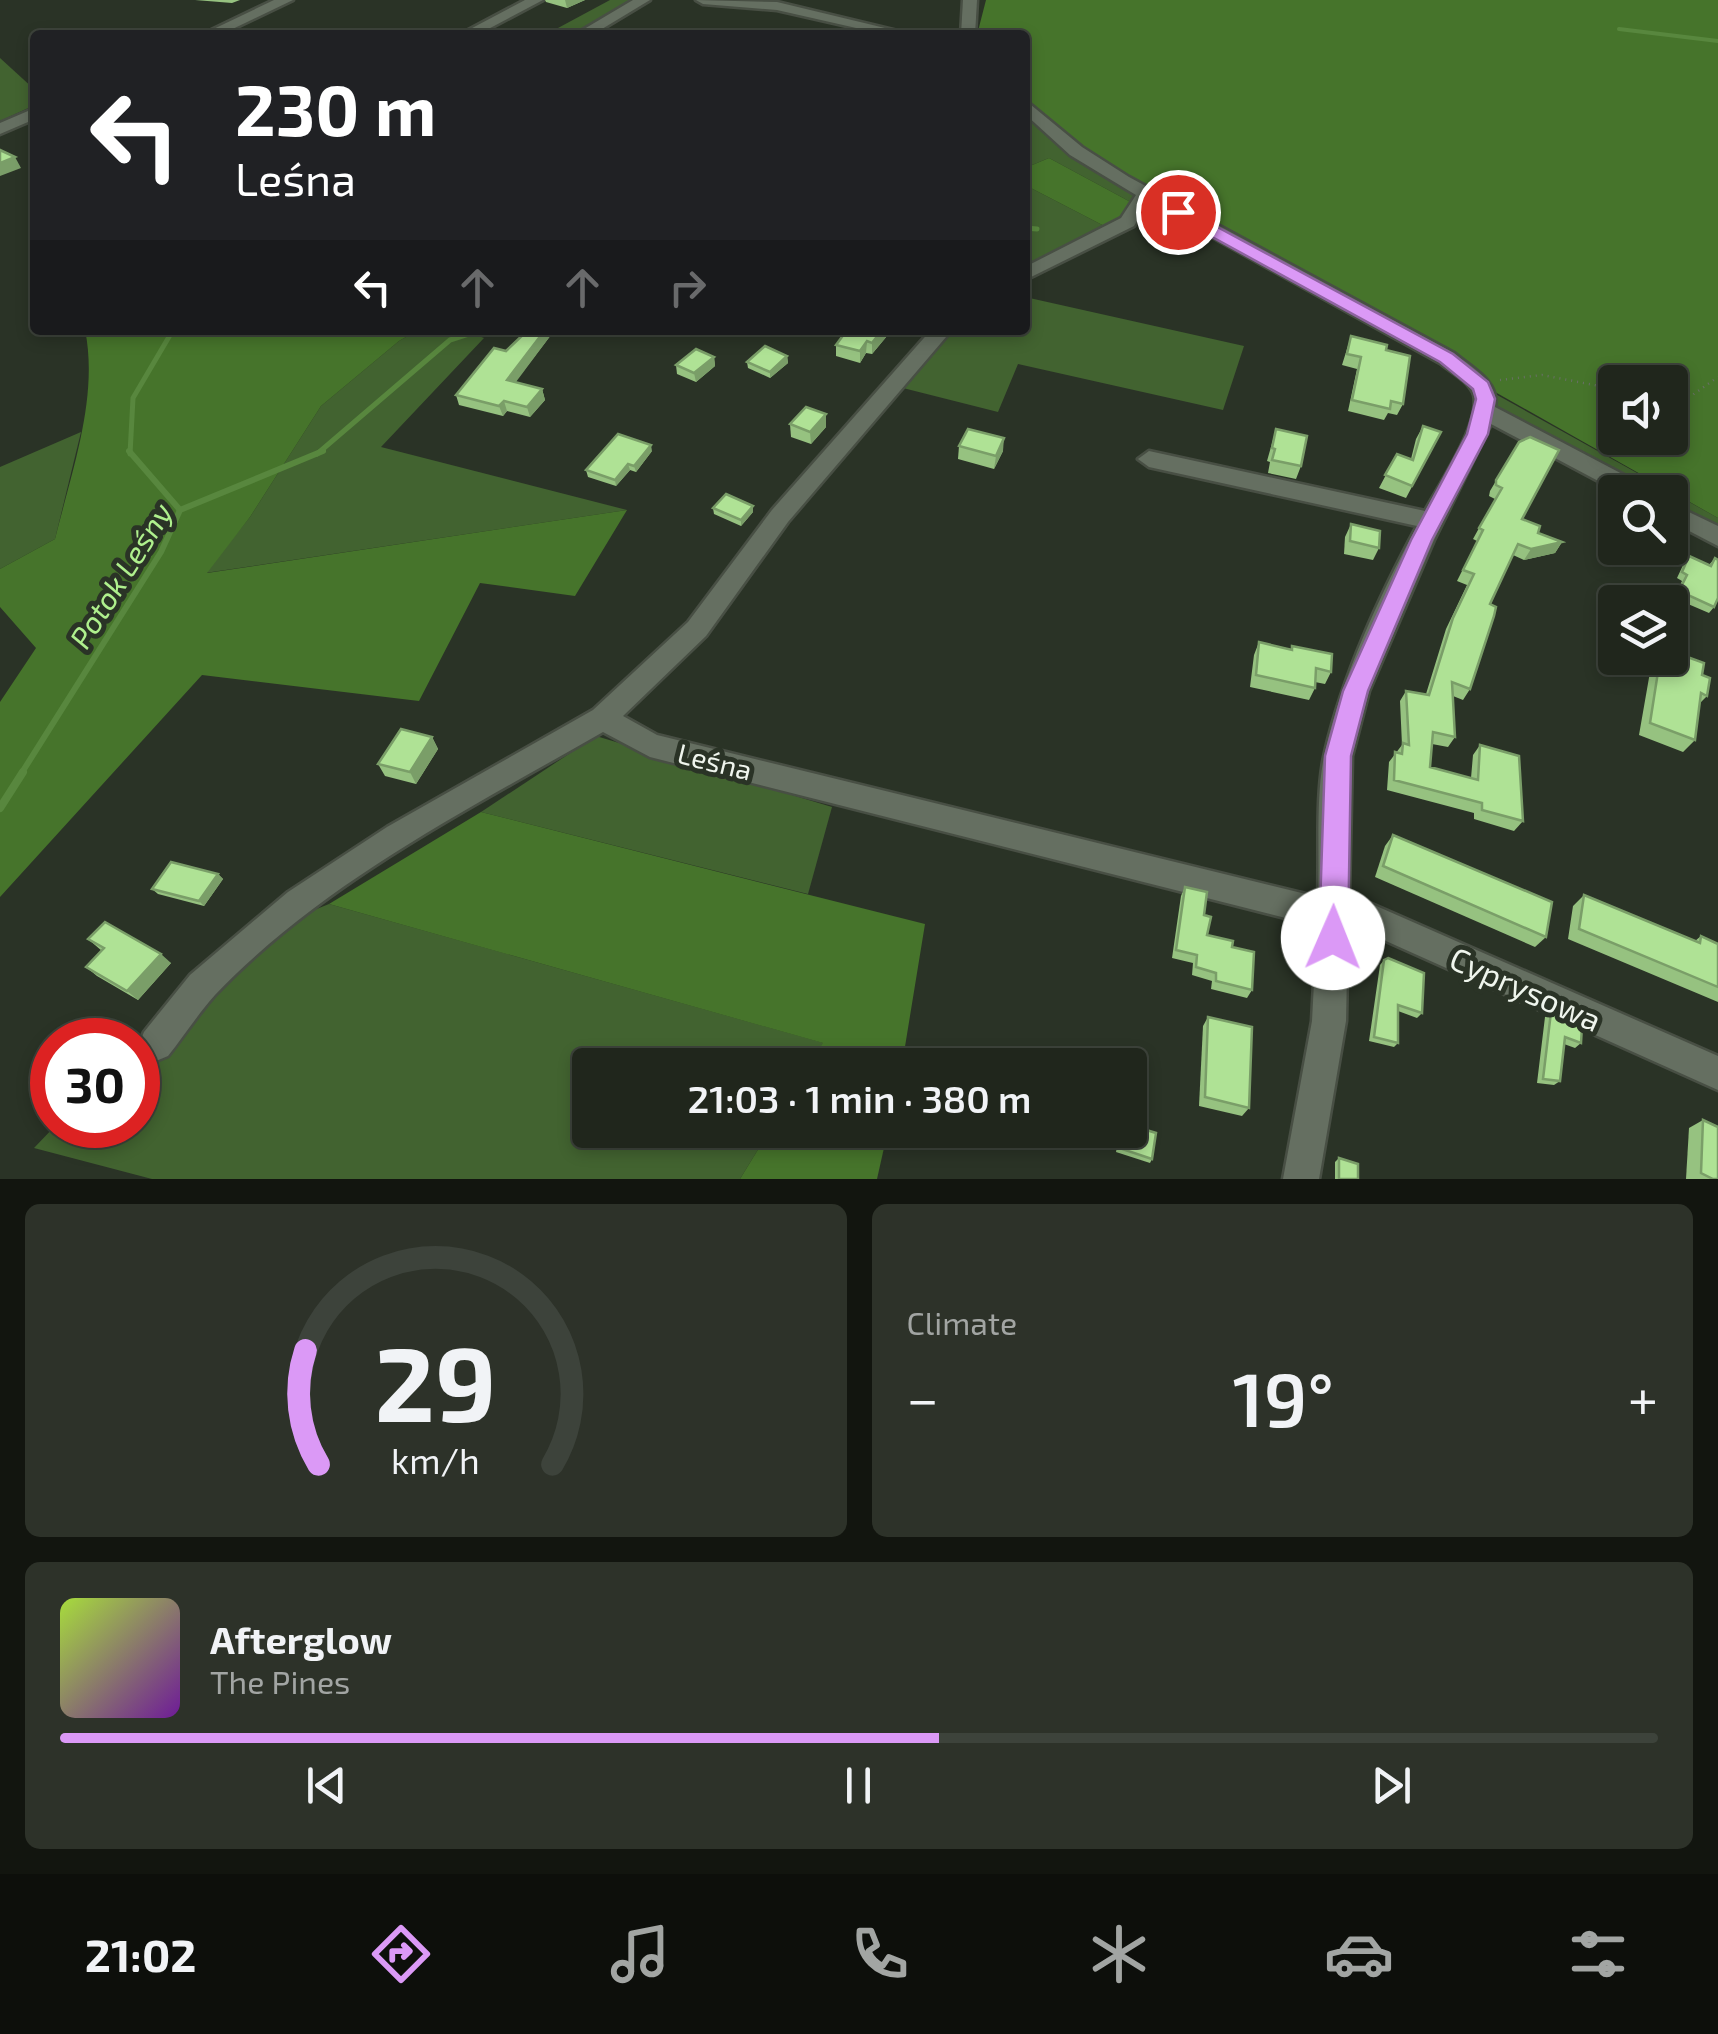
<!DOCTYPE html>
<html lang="en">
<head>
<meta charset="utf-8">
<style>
	:root { --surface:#20261c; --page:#2d3229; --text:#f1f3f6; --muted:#a2a5a3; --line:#3d433b; --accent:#db99f6 }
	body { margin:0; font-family:"Exo 2",sans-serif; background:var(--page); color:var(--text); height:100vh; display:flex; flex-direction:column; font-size:38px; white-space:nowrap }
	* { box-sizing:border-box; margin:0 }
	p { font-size:32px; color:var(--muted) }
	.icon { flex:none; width:55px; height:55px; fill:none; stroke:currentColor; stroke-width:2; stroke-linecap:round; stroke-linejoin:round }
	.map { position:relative; height:1179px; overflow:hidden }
	.side { display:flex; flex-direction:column; gap:25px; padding:25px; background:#12150f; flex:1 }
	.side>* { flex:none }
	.top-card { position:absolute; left:30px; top:30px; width:1000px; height:305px; border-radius:10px; box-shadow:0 5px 15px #0003,0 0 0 2px var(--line); background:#202124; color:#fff; overflow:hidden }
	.fabs { position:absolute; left:1598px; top:365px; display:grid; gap:20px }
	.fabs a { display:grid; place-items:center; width:90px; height:90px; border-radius:10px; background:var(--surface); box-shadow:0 5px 15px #0003,0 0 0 2px var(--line); font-size:50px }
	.speed { position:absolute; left:30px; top:1018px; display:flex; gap:20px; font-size:50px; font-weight:700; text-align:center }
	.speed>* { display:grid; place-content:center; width:130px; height:130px; border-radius:50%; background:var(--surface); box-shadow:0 5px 15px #0003,0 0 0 2px var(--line); line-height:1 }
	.speed .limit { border:15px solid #d22; background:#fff; color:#111 }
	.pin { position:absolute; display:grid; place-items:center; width:85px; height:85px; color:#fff; margin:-42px; border:5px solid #fff; border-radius:50%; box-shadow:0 2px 10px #0007 }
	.me { position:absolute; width:110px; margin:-55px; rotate:1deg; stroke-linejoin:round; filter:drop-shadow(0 0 8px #0008) }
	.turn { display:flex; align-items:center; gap:35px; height:210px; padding:0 40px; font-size:45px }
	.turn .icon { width:130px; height:130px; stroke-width:2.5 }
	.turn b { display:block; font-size:70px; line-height:85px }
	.lanes { display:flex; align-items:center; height:95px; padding:0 40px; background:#0003; justify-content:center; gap:50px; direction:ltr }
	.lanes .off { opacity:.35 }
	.big { font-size:75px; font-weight:600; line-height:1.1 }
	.side .widget { flex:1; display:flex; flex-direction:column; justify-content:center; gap:15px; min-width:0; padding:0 35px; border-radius:15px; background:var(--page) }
	.side .dial { align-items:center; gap:0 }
	.dial svg { height:260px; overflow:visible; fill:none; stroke:var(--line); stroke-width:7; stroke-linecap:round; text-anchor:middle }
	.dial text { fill:var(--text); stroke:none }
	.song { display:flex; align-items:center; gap:30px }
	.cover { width:120px; height:120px; border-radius:15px; background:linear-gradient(135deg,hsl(80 70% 55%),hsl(280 70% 35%)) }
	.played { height:10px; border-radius:5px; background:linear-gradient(90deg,var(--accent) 55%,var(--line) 55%) }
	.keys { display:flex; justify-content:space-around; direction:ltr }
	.heat { display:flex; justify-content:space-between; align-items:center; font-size:55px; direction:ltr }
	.side .tiles { flex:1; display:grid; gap:25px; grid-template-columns:1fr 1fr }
	.widget:last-child { grid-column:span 2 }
	.trip { position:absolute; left:572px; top:1048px; width:575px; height:100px; border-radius:10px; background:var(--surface); box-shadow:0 5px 15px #0003,0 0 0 2px var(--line); font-weight:600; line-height:100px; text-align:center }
	.tabs { display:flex; height:160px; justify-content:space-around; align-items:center; background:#0d0f0b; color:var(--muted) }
	.tabs .icon { width:70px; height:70px }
	.tabs .active { color:var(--accent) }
	.tabs b { font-size:45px; color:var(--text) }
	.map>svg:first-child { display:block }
	.green { fill:#426330 }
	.forest { fill:#46742b; fill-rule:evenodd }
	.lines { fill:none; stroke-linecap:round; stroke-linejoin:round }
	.stream-far3 { stroke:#58873e; stroke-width:4 }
	.stream-far2 { stroke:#58873e; stroke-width:5 }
	.stream-far1 { stroke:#58873e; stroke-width:6 }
	.stream { stroke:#58873e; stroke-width:8 }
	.minor-casing { stroke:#484f44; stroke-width:5 }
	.path { stroke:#687065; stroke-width:2.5; stroke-dasharray:1 5; stroke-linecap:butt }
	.minor { fill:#656f61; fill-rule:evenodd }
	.wall { fill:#96c280 }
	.shaded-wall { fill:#7a9e68 }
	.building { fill:#afe295; stroke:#7a9e68; stroke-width:2.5 }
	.route { fill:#db99f6; stroke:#8e63a0; stroke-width:2.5 }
	.labels { text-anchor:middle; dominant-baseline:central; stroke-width:10; stroke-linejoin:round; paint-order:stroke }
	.street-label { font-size:28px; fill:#eff5ed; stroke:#2a3326 }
	.water-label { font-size:30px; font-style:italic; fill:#aff08d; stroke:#2a3326 }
	.near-street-label { font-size:32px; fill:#eff5ed; stroke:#2a3326 }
</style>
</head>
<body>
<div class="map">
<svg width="1718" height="1179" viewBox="0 0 1718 1179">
	<rect width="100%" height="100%" fill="#2a3326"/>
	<g class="green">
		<path d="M610,0H635L576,35H545Z"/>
		<path d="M0,58L35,90V105L0,121Z"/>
		<path d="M1025,105L1145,194L1138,206L1049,158L1025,168Z"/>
		<path d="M1025,185L1112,230L1025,271Z"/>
		<path d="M1025,297L1244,346L1223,410L1018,364L998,412L899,387L952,330H1025Z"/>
		<path d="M418,330H463L484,338L381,447L627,510L205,573L250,517L321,406L399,341Z"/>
		<path d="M1481,386L1718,518V537L1670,511V492H1637L1483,410Z"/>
		<path d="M81,432L55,539L0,569V467Z"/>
		<path d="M596,736L832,807L808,894L481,812Z"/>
		<path d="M329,904L824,1043L810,1065H590V1130H770L740,1179H152L34,1148L56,1125H138L137,1040L227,945Z"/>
	</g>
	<g class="forest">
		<path d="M986,0H1718V518L1145,194L1025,105V35H977ZM1615,382H1670V438H1615Z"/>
		<path d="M1049,158L1138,206L1112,230L1025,185V168Z"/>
		<path d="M85,330H418L399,341L321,406L250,517L207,573L627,510L575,596L480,583L419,701L202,675L0,897V702L36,648L0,607V569L55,539C71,474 99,397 85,330Z"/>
		<path d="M481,812L925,924L902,1065H810L823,1043L329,904Z"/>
		<path d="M770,1130H888L877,1179H740Z"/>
	</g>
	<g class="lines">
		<path class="stream-far3" d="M1619,29L1718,41"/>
		<g class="stream-far2">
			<path d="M1025,228L1037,229"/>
			<path d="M130,454L133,398L173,330"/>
			<path d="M317,454L450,340L481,330"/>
		</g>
		<g class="stream-far1">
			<path d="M129,451L180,510"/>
			<path d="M21,774L161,552L180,510L323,451"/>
		</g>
		<path class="stream" d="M0,808L23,772"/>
		<defs>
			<g id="minor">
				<path d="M274,0H293L220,35H201Z"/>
				<path d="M525,0H543L477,35H459Z"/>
				<path d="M633,0H650L592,35H574Z"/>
				<path d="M696,0L777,2L914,35H887L777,10L703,4Z"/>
				<path d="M963,0H977L975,35H961Z"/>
				<path d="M1025,100L1082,147L1129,177L1454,353C1472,368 1500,382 1495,407L1645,486L1648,492H1619L1491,424L1434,540L1369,691L1352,756L1349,894L1718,1056V1090L1348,924L1346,1021L1319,1179H1283L1312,1021L1317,926L650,757L603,732C469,809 323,882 215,995C198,1014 184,1036 168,1056L156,1061L144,1056L139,1044L144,1032L190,975L288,892L387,827L593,710L688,622L772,510L931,330H952L788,522L706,636L623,716L657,735L1318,897C1320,853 1315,795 1325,752C1343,674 1379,597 1417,526L1149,467L1138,459L1149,451L1425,511C1439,485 1481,423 1474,395C1470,382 1450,371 1440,363L1149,202L1134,226L1025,280V267L1121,218L1136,195L1070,155L1025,114Z"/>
				<path d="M35,108V119L0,134V123Z"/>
				<path d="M1670,503L1718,526V546L1670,521Z"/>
			</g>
		</defs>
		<use href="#minor" class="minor-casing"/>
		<g class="path">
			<path d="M1500,380L1542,375L1615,389"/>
			<path d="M1670,398L1691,396L1718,377"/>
		</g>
		<use href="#minor" class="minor"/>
	</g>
	<g class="wall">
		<path d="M195,0H240L232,3Z"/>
		<path d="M545,0H585L567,8L546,2Z"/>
		<path d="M528,330H550L551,335L515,382L542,389L545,400L530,417L507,411L503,416L459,405L456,395Z"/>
		<path d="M847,330H892L872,354L866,353L860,363L836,356V345Z"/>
		<path d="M1351,336L1386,350L1403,404L1397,415L1388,413L1384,420L1348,411L1357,369L1342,365Z"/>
		<path d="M787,356L788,363L770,378L748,368L747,362Z"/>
		<path d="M714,357L715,366L696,382L677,374L676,365Z"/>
		<path d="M790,424L826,427L811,444L791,437Z"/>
		<path d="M1423,426L1441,432L1406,498L1379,488L1397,454L1411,459L1416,439Z"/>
		<path d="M1276,429L1301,466L1296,479L1268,473L1270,462L1267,461Z"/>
		<path d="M1519,442L1522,519L1538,533L1562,542L1555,553L1524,560L1513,555L1490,604L1470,689L1463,700L1453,696L1455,737L1448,747L1432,744L1430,767L1471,778L1473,755L1480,745L1523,821L1514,831L1474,819V813L1387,790L1389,762L1402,745L1400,701L1406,691L1426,694L1446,629L1467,585L1457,581L1477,541L1473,539L1495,499L1489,496L1490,491Z"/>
		<path d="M959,446L1003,451L994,469L958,459Z"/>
		<path d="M652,451L636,472L630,470L616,486L588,477L586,470Z"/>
		<path d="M713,508L753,512L741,526L714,514Z"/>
		<path d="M1351,524L1379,548L1373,560L1344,554L1345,537Z"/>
		<path d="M1689,556L1709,565L1715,558L1714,607L1709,613L1674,598L1682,581L1677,578L1684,563Z"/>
		<path d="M1259,642L1291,649L1292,646L1331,672L1325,684L1315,682V688L1309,700L1250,687L1254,655Z"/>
		<path d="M1671,651L1702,675L1707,696L1700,703L1695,740L1683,752L1639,735L1650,672L1660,659L1663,660L1666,658H1670Z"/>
		<path d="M432,737L438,749L416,784L385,776L378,764Z"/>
		<path d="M1393,835L1546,937L1535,947L1375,877L1385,846Z"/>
		<path d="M218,874L223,879L204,906L158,894L152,889Z"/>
		<path d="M1185,887L1204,915L1207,935L1232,947L1252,990L1247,998L1211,989L1212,981L1192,975L1193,963L1172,958L1181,896Z"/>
		<path d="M1584,895L1695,941L1701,936L1718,944V1002L1568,939L1573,906Z"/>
		<path d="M88,939L171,963L138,1000L97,976L86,967L102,951Z"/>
		<path d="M1384,960L1422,1013L1417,1018L1398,1011V1043L1394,1047L1369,1041L1380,965Z"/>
		<path d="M1551,1012L1581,1043L1575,1048L1564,1044L1560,1081L1554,1085L1537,1083L1545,1017Z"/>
		<path d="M1208,1017L1249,1108L1242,1116L1199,1106L1203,1026Z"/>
		<path d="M1703,1120L1718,1179H1686L1689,1128Z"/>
		<path d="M1120,1130H1130L1152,1159L1150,1163L1116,1152Z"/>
		<path d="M1339,1158L1358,1179H1335V1162Z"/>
	</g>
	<g class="shaded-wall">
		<path d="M565,0H585L567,8Z"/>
		<path d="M15,157L21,168L0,176V163Z"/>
		<path d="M545,330H550L551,335L510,390L507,380Z"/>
		<path d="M882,330H892L872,354V343Z"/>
		<path d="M867,341L866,353L860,363V351Z"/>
		<path d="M787,356L788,363L770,378V372Z"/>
		<path d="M714,357L715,366L696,382L694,373Z"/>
		<path d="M542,389L545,400L530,417L527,407Z"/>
		<path d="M504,401L507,411L503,416L499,406Z"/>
		<path d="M826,414V427L811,444L810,432Z"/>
		<path d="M1004,438L1003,451L994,469L996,456Z"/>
		<path d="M651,445L652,451L636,472L634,466Z"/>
		<path d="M628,464L630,470L616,486L615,480Z"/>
		<path d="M753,506V512L741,526V520Z"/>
		<path d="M1562,542L1555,553L1524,560L1531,549Z"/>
		<path d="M432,737L438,749L416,784L410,772Z"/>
		<path d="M218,874L223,879L204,906L199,901Z"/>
		<path d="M161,954L171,963L138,1000L127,991Z"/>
	</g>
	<g class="building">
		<path d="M0,150L15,157L0,163Z"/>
		<path d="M528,330H545L507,380L542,389L527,407L504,401L499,406L456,395L494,348L506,351Z"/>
		<path d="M847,330H882L872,343L867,341L860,351L836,345Z"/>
		<path d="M1351,336L1387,345L1386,350L1410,356L1403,404L1391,401L1390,409L1352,400L1361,357L1347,354Z"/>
		<path d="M765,346L787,356L770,372L747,362Z"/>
		<path d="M696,349L714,357L694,373L676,365Z"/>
		<path d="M806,407L826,414L810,432L790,424Z"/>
		<path d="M1423,426L1441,432L1412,486L1385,475L1397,454L1413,460Z"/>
		<path d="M968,429L1004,438L996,456L959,446Z"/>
		<path d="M1276,429L1307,436L1301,466L1272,460L1275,449L1272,448Z"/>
		<path d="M618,434L651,445L634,466L628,464L615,480L586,470Z"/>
		<path d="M1530,437L1559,450L1522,519L1540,526L1538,533L1562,542L1531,549L1518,544L1490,604L1496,607L1494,616L1470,689L1452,682L1455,737L1433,732L1430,767L1478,780L1480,745L1519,756L1523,821L1482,810V803L1394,780L1395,752L1402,754L1403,743L1409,745L1406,691L1429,695L1453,618L1474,574L1463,570L1483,530L1479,528L1502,488L1496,485V480L1519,442Z"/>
		<path d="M726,494L753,506L741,520L713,508Z"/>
		<path d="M1351,524L1380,531L1379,548L1350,541Z"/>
		<path d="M1689,556L1711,566L1715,558L1718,560V598L1714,607L1679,591L1687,575L1682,572Z"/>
		<path d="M1259,642L1292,650V646L1332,654L1331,672L1316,668L1315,688L1256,675Z"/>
		<path d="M1671,651L1704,663L1702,675L1710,678L1707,696L1701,693L1695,740L1650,723L1660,659L1670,663Z"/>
		<path d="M401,729L432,737L410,772L378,764Z"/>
		<path d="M1393,835L1552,902L1546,937L1383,866Z"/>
		<path d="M171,862L218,874L199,901L152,889Z"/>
		<path d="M1185,887L1207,892L1204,915L1211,917L1207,935L1233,941L1232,947L1254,952L1252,990L1216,981V973L1196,967L1197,955L1176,950Z"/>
		<path d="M1584,895L1700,943L1701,936L1718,944V987L1579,929Z"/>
		<path d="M105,922L161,954L127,991L86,967L104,948L88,939Z"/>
		<path d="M1388,958L1424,973L1422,1013L1398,1005V1043L1374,1037L1384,960Z"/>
		<path d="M1551,1012L1582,1026L1581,1043L1565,1037L1560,1081L1543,1079Z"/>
		<path d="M1208,1017L1252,1027L1249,1108L1205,1097Z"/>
		<path d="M1703,1120L1718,1127V1179H1713L1701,1173Z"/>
		<path d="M1130,1125L1156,1133L1152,1159L1119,1148L1121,1130H1130Z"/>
		<path d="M1339,1158L1358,1164V1179H1339Z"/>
	</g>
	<path class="route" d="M1172,209H1184L1453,354L1488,382L1495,399L1488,434L1432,540L1368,691L1351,756L1348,938L1343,948L1333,952L1323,948L1319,938L1325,756L1343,691L1411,540L1467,434L1476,399L1473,389L1440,362L1172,215Z"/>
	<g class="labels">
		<g class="street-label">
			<text transform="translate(715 761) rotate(14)">Leśna</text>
		</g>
		<g class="water-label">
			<text transform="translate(120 575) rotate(-58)">Potok Leśny</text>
		</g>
		<g class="near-street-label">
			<text transform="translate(1526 988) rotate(24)">Cyprysowa</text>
		</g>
	</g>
</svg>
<div class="fabs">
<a><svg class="icon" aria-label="sound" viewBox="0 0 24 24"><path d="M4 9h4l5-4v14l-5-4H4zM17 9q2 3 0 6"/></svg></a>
<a><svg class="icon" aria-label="search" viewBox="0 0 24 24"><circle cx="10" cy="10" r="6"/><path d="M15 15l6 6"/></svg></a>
<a><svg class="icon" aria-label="layers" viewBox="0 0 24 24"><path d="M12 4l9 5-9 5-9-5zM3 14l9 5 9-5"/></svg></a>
</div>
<div class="speed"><div class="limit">30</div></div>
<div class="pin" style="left:1178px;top:212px;background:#d93025"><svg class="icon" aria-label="arrive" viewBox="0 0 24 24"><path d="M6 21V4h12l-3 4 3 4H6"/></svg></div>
<svg class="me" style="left:1333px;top:938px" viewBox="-20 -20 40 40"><circle r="19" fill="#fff"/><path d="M0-13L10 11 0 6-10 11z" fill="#db99f6"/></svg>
<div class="trip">21:03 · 1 min · 380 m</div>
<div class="top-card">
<div class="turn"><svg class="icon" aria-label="left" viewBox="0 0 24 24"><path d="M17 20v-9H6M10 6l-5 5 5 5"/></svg><div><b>230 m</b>Leśna</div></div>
<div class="lanes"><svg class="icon" aria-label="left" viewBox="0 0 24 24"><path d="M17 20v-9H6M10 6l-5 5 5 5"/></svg><svg class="icon off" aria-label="ahead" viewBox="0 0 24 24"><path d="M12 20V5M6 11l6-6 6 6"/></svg><svg class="icon off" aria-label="ahead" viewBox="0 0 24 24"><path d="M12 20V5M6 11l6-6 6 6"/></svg><svg class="icon off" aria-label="right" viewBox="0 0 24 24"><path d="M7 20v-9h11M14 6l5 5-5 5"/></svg></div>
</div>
</div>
<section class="side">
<div class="tiles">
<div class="widget dial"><svg viewBox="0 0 100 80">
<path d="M14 69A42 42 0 1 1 86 69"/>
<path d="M14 69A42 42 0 0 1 10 34" stroke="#db99f6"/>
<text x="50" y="56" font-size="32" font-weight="700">29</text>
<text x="50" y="72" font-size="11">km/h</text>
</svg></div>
<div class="widget"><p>Climate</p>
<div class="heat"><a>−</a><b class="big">19°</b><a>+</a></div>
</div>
<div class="widget">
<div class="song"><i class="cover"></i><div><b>Afterglow</b><p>The Pines</p></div></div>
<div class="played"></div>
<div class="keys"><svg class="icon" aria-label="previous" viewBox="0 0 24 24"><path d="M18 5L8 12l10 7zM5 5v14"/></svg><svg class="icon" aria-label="pause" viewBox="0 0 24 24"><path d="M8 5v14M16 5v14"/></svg><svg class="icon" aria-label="next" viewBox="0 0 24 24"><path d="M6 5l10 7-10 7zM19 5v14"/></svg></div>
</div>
</div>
</section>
<nav class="tabs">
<b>21:02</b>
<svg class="icon active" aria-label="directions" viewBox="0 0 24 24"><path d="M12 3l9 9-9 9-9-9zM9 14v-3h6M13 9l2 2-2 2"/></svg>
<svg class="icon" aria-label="music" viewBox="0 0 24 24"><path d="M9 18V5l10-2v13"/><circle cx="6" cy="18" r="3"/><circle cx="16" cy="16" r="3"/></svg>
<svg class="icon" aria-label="phone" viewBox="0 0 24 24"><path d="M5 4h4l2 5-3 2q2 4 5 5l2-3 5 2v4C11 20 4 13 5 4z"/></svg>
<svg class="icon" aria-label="climate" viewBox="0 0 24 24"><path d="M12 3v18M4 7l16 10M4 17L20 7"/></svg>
<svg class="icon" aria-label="car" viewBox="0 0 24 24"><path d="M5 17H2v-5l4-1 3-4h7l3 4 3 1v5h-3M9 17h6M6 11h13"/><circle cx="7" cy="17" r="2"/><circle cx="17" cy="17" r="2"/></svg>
<svg class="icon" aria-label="filters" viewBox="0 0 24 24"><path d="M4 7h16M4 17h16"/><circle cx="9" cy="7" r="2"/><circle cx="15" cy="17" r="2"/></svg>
</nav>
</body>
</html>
